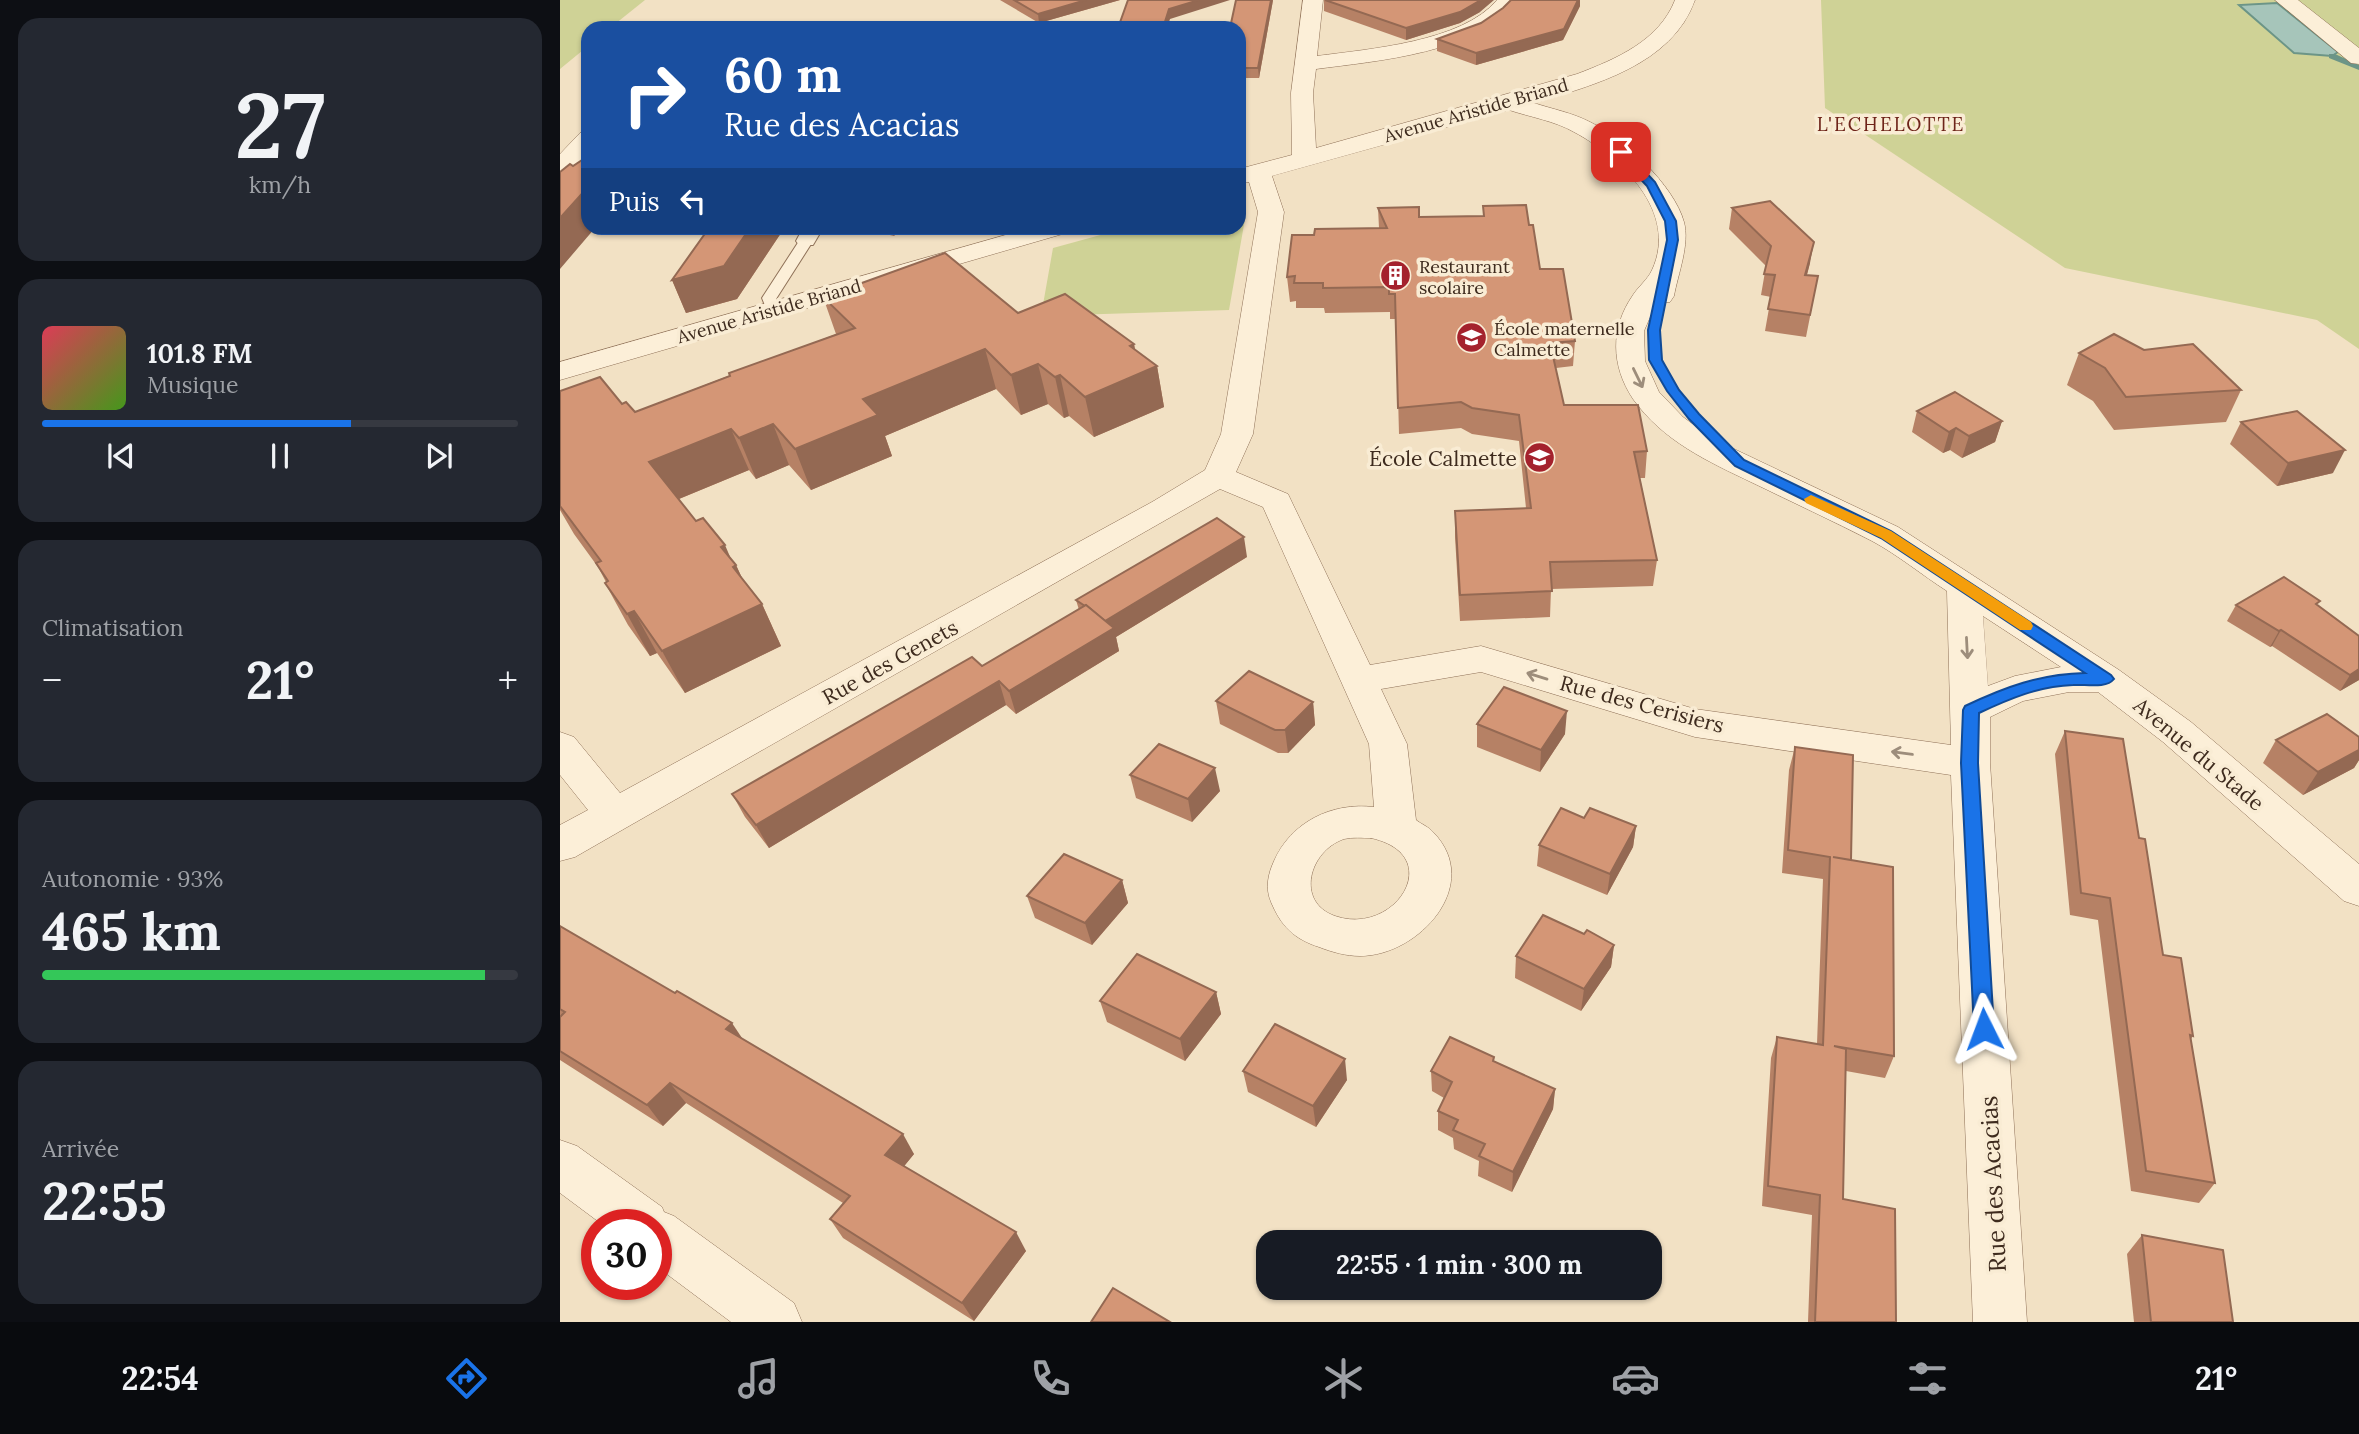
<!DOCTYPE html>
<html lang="fr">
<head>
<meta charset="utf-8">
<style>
	:root { --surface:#171b24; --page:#242831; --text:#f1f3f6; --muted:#9ea1a6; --line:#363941; --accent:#1a73e8 }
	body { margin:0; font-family:Lora,serif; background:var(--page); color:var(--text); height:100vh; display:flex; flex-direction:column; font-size:26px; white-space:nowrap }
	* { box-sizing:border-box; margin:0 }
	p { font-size:23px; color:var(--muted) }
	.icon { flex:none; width:38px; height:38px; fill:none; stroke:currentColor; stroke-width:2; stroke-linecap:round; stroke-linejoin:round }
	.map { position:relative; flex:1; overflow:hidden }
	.side { display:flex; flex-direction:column; gap:18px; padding:18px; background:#0d0f14; width:560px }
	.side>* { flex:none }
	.top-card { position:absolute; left:21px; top:21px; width:665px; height:214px; border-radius:21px; box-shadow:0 2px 5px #0004; background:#1a4fa0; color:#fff; overflow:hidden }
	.speed { position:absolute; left:21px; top:1209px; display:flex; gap:14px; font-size:35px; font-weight:700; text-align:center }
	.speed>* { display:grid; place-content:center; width:91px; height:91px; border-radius:50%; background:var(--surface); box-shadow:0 2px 5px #0004; line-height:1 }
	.speed .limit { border:10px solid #d22; background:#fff; color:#111 }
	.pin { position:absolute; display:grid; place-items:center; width:60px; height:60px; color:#fff; margin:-30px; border-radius:14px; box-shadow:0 4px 10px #0006 }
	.me { position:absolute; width:77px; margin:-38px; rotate:357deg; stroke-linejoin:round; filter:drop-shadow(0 0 5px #0008) }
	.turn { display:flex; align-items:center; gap:24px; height:147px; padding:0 28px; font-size:32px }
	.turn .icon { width:91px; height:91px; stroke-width:2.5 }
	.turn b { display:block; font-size:49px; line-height:60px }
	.then { display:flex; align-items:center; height:66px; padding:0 28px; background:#0003; gap:14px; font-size:26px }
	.big { font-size:52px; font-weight:800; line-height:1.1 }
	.side .card { flex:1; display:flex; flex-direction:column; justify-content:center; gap:10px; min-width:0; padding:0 24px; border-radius:21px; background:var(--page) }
	.side .dial { align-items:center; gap:0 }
	.dial b { font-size:91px; line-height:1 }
	.song { display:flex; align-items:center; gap:21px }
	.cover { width:84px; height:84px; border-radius:10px; background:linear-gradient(135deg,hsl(350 70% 55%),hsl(100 70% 35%)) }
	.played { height:7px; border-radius:4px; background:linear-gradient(90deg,var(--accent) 65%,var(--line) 65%) }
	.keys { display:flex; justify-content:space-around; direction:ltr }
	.heat { display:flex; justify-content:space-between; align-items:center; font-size:38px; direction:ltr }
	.charge { height:10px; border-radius:5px; background:linear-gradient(90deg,#34c759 93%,var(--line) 0) }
	.trip { position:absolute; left:696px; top:1230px; width:406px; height:70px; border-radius:21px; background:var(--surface); box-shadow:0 2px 5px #0004; font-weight:800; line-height:70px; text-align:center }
	.menu { display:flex; height:112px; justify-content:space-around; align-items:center; background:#090b0e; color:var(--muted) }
	.menu .icon { width:49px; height:49px }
	.menu .active { color:var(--accent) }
	.menu b { font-size:32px; color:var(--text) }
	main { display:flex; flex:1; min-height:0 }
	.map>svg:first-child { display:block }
	.green { fill:#cfd296 }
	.water { fill:#a6c5ba; stroke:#6c9587; stroke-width:2 }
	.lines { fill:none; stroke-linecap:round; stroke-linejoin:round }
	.stream { fill:#6c9587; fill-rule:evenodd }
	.service-casing { stroke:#8f7158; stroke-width:2 }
	.pedestrian-casing { stroke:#8f7158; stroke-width:2 }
	.minor-casing { stroke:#8f7158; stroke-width:1 }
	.service { fill:#fcefd8; fill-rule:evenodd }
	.pedestrian { fill:#fcefd8; fill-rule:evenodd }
	.minor { fill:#fcefd8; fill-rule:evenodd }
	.wall { fill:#b68165 }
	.shaded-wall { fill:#946953 }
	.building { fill:#d49676; stroke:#946953; stroke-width:2 }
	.oneway { stroke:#9d8d7b }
	.route { fill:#1a73e8; stroke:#114b97; stroke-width:2 }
	.slow { fill:#f59e0b }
	.labels { text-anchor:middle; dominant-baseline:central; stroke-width:7; stroke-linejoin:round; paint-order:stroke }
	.far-street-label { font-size:18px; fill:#3e2b1e; stroke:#f9ecd4 }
	.far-poi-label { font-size:18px; fill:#3e2b1e; stroke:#f9ecd4; text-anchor:start }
	.far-neighbourhood-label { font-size:19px; letter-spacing:2px; fill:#6e2419; stroke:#f9ecd4 }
	.poi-label { font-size:21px; fill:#3e2b1e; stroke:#f9ecd4; text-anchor:end }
	.street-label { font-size:21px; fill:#3e2b1e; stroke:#f9ecd4 }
	.near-street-label { font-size:24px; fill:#3e2b1e; stroke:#f9ecd4 }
</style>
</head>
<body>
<main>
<section class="side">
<div class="card dial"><b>27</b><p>km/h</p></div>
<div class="card">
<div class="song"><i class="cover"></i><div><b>101.8 FM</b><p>Musique</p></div></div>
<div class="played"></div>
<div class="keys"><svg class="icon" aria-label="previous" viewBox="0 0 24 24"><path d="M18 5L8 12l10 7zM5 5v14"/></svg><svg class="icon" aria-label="pause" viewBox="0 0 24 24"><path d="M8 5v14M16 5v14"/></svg><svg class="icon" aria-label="next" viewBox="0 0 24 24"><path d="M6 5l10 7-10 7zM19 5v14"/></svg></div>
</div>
<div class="card"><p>Climatisation</p>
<div class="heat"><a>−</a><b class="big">21°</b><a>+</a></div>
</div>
<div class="card"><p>Autonomie · 93%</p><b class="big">465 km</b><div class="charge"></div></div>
<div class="card"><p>Arrivée</p><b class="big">22:55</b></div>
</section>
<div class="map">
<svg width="1799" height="1322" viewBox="0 0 1799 1322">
	<rect width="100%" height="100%" fill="#f2e1c4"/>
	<g class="green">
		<path d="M0,0H85L50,28H28V46L0,69Z"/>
		<path d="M1261,0H1799V349L1757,320L1505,268L1265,108Z"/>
		<path d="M679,215L685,219L669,310L481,316L493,248L566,228H679Z"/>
	</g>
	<path class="water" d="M1717,3L1778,52L1772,56L1734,53L1679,5Z"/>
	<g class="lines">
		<path class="stream" d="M1769,54H1775L1799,65V70L1769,58Z"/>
		<defs>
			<path id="service" d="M246,237L253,241L216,299L220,310L213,314L208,313L202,298L241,238Z"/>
			<path id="pedestrian" d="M243,228H263L253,245H239L236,241Z"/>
			<g id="minor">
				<path d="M743,0H763L757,56C809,49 902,42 937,0H958C921,53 816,61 756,69L753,93L756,148L1017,74C1056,59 1099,41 1115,0H1135C1112,65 1034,85 974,103C992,109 1013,113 1030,122C1063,138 1114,185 1124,222C1130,244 1118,274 1114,296L1110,302L1096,303L1084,331L1085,361L1099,392L1123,417L1151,438L1338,527L1559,670L1631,722L1799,864V906L1784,901L1603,742L1538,692H1509L1463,701L1430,717V763L1467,1322H1413L1391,775L1135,737L921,672L821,689L847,744L856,820C861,824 869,827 873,832C924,884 859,956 800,956C786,956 772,952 759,947C734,939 721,926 711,902C705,888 708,874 714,861C731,822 772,802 814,807L809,744L703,507L660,489L69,826L15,857L0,861V825L28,810L0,775V732L14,737L60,793L592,502L645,470L661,434L698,212L689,182L679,184V169L732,155L731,93ZM949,110C970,117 995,121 1014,132C1061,157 1119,212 1092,270C1088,279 1078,287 1073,295C1050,328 1051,366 1073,399C1103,441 1147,461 1193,483C1232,502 1273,521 1312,541C1338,555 1362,575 1387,591L1391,745L1135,709L921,646L810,665L728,494L676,472L693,434L724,212L712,176ZM1423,616L1501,667L1455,676L1428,686ZM811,838C888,855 835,937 775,916C735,902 749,851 784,839C792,837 803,838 811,838Z"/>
				<path d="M1715,0H1738L1799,48V64L1791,63Z"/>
				<path d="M28,131V152L9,173L0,175V154L20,133Z"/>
				<path d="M470,228H510L506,233L0,380V362Z"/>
				<path d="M0,1140L17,1146L102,1207L104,1212L114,1216L234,1303L242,1322H171L96,1266V1225H43L0,1193Z"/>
			</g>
		</defs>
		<use href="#service" class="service-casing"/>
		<use href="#pedestrian" class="pedestrian-casing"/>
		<use href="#minor" class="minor-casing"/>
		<use href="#service" class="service"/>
		<use href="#pedestrian" class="pedestrian"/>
		<use href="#minor" class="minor"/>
	</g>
	<g class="wall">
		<path d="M440,0H560L479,23Z"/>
		<path d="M713,0L699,78H679V28Z"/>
		<path d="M764,0L920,12L900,23L846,40L764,11Z"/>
		<path d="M951,0H1020V6L1003,40L916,65L877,51V39L921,23L943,8Z"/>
		<path d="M923,206L969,225L980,269L1015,341L1013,366L996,368L1004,405L1087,451L1085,478H1080L1097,560L1093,586L991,589L990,617L900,621L895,537V511L966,508L959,441L912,434L901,428L839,434L836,319H830V312L765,313L764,308H736V301L730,302L727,277L754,235L819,228L818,208L859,217L923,216Z"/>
		<path d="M1172,208L1250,263L1247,275L1258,276L1246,337L1205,331L1211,297L1201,295L1206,266L1169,229Z"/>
		<path d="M149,228H241L237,233H221L177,299L126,313L112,280Z"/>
		<path d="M261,228H339L334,236L313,231L263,233Z"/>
		<path d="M263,297L458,313L574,344L575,350L597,366L604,407L534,437L509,416L504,418L488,404L461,415L436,389L325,436L332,456L251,490L229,465L196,479L189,470L119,499L136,521L176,565L182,578L202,604L221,646L125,693L97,653L90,656L68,625L45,583L46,582L38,567L14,534L0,510V391L62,404L75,412L276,334Z"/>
		<path d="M1584,350L1681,390L1666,422L1554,430L1533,401L1507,385L1519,353Z"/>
		<path d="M1357,411L1442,421L1435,442L1402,458L1390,450L1383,453L1352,432Z"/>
		<path d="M1681,422L1773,473L1717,486L1670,444Z"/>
		<path d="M687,557L556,637L559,651L456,714L446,705L209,848L185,817L172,794L422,666L519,610L516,600Z"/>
		<path d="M1676,605H1758L1799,680L1780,691L1712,646L1710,647L1667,621Z"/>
		<path d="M656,701L753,702L755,725L728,753H718L660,724Z"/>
		<path d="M917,724L1005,734L980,772L917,747Z"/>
		<path d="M1505,731L1579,838L1603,955L1633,1036L1631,1039L1655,1183L1639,1203L1571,1191L1538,920L1510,915L1495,754Z"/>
		<path d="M1799,737V760L1794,768L1743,795L1703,763L1716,740Z"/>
		<path d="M1235,747L1291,860L1334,1056L1325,1078L1286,1071L1283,1199L1336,1322H1248L1252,1215L1202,1206L1211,1058L1217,1037L1257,1044L1263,879L1222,873L1229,770Z"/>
		<path d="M570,775L660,791L632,822L576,798Z"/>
		<path d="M1024,818L1076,826L1073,847L1047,895L977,866L979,845Z"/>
		<path d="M562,880L568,903L532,945L475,918L467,896Z"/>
		<path d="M0,926L182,1039L354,1154L344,1166L466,1251L414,1321L283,1238L270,1219L283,1203L126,1103L103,1126L0,1060Z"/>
		<path d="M1024,934L1054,945L1051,967L1021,1011L955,978L956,956Z"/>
		<path d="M656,992L661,1014L625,1061L547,1022L540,1001Z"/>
		<path d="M934,1062L995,1089L993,1109L952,1192L918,1176L919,1161L894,1149L893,1138L878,1130V1111L884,1098L872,1091L871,1071Z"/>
		<path d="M683,1071L787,1080L756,1127L688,1092Z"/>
		<path d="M1582,1235L1673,1322H1574L1567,1254Z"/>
	</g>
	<g class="shaded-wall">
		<path d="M526,0H560L479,23L478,14Z"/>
		<path d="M639,0H670L610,19L607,28H603L609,9Z"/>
		<path d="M711,0H713L699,78L698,68Z"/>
		<path d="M921,0H934L920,12L900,23L846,40V28Z"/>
		<path d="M1018,0H1020V6L1003,40L916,65V53Z"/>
		<path d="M28,187V228H35L0,269V218Z"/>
		<path d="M190,228H219L221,233L177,299L126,313L112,280Z"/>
		<path d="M235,228H241L237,233Z"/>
		<path d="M332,228H339L334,236Z"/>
		<path d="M1254,242L1250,263L1241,296L1245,275Z"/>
		<path d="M574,344L579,374L597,366L604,407L534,437L525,397L570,346Z"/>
		<path d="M425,349L436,389L325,436L332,456L251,490L235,449L303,399Z"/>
		<path d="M478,364L488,404L461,415L451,375Z"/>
		<path d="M500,375L509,416L504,418L495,377Z"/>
		<path d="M1442,421L1435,442L1402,458L1409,436Z"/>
		<path d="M213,424L229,465L196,479L179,438Z"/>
		<path d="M1396,428L1390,450L1383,453L1389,432Z"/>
		<path d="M171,429L189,470L109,503L89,462Z"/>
		<path d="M1785,450L1773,473L1717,486L1728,463Z"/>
		<path d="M684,537L687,557L556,637L559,651L456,714L449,691L544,622Z"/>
		<path d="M165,545L174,566L176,565L195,607L161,547Z"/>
		<path d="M202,604L221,646L125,693L102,651Z"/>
		<path d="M74,611L97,653L90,656L67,614Z"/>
		<path d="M1721,630L1712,646L1710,647L1719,631Z"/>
		<path d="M1799,669V680L1780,691L1790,675Z"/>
		<path d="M439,681L446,705L209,848L196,825Z"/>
		<path d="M753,702L755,725L728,753L725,730Z"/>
		<path d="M1007,711L1005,734L980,772L981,750Z"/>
		<path d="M1799,750V760L1794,768L1743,795L1758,772Z"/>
		<path d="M655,768L660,791L632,822L628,799Z"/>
		<path d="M1076,826L1073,847L1047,895L1050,874Z"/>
		<path d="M562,880L568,903L532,945L525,923Z"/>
		<path d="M1054,945L1051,967L1021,1011L1024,989Z"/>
		<path d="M656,992L661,1014L625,1061L620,1039Z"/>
		<path d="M172,1023L186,1044L166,1029Z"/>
		<path d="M785,1059L787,1080L756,1127L753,1106Z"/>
		<path d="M110,1083L126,1103L103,1126L87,1105Z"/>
		<path d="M995,1089L993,1109L952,1192L953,1172Z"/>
		<path d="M343,1134L354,1154L337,1175L325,1155Z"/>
		<path d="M456,1232L466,1251L414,1321L402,1303Z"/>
	</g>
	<g class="building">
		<path d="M454,0H526L478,14Z"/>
		<path d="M568,0H639L609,9L603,28H558Z"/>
		<path d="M676,0H711L698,68H679V28H670Z"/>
		<path d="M765,0H921L900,12L846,28Z"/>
		<path d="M951,0H1018L1004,29L916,53L877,39L921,23L943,8Z"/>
		<path d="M28,156V187L0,218V172L10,164L13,166Z"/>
		<path d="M1210,201L1254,242L1245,275L1258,276L1250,315L1208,309L1215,275L1204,274L1211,246L1172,208Z"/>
		<path d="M966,205L969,225H973L980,269H1003L1015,341L990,343L1004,405H1078L1087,451L1074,452L1097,560L990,562L992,591L900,595L895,511L971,508L959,415L912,408L901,402L838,408L835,294H829V287L763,288V283H734L735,276L727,277L732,235H754L755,229L827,228L818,208L859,207V217L924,216L923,206Z"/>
		<path d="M149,228H190L164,266L112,280Z"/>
		<path d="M385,253L458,313L505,294L574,344L570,346L597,366L525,397L500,375L495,377L478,364L451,375L425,349L303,399L318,415L235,449L213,424L179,438L171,429L89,462L136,521L143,518L165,545L161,547L176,565L173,567L202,604L102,651L74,611L67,614L45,583L48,581L36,563L41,561L0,506V391L40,377L62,404L66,402L75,412L170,376L169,373L295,328L263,297Z"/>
		<path d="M1554,334L1584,350L1633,344L1681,390L1566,397L1545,368L1519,353Z"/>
		<path d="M1395,392L1442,421L1409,436L1396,428L1389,432L1357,411Z"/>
		<path d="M1737,411L1785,450L1728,463L1681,422Z"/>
		<path d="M657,518L684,537L545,621L526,605L525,606L516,600Z"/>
		<path d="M1724,577L1760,601L1756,604L1799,636V669L1790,675L1721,630L1719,631L1676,605Z"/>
		<path d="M526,605L554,628L449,691L439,681L196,825L172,794L412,657L422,666Z"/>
		<path d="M689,671L753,702L725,730H715L656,701Z"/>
		<path d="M944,687L1007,711L981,750L917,724Z"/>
		<path d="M1767,714L1799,737V750L1758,772L1716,740Z"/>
		<path d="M1505,731L1563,739L1579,838L1585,839L1603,955L1621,958L1633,1036L1630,1035L1655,1183L1586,1171L1550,898L1521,893Z"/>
		<path d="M599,744L655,768L628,799L570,775Z"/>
		<path d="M1235,747L1293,755L1291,860L1273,857L1333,867L1334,1056L1274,1046L1286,1049L1283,1199L1335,1209L1336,1322H1255L1260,1195L1208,1186L1217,1037L1263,1045L1270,857L1228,850Z"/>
		<path d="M1001,808L1024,818L1030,808L1076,826L1050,874L979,845Z"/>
		<path d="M504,854L562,880L525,923L467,896Z"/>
		<path d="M983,915L1024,934L1027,930L1054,945L1024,989L956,956Z"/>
		<path d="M0,926L115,993L117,991L172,1023L166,1029L343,1134L325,1155L456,1232L402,1303L270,1219L290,1196L110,1083L87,1105L0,1051V1017L5,1012L0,1009Z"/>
		<path d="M577,954L656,992L620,1039L540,1001Z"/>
		<path d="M715,1024L785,1059L753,1106L683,1071Z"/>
		<path d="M890,1037L934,1057L933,1061L995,1089L953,1172L919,1156L925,1144L893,1130L898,1120L878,1111L892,1082L871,1071Z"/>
		<path d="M1582,1235L1663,1250L1673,1322H1591Z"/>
		<path d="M553,1288L610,1322H531Z"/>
	</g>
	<defs><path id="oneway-shaft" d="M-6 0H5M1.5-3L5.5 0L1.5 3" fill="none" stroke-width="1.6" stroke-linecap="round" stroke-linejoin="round" transform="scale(1.75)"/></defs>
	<g class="oneway">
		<use href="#oneway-shaft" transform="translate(1078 378) rotate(64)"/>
		<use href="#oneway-shaft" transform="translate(1407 648) rotate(87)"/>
		<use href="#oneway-shaft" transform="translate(977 676) rotate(-163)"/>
		<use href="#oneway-shaft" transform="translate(1342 753) rotate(-172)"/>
	</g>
	<path class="route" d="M1057,150H1065L1095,182L1116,221L1118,240L1100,330L1102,360L1119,390L1139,414L1184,460L1331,531L1551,675L1554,679C1546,689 1525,684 1513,685C1479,686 1449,699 1419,713L1418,763L1434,1029L1431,1035L1424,1038L1417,1035L1414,1029L1401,763L1403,710L1405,706C1445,687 1480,674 1525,673L1321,538L1175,466L1129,419L1107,391L1089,360L1088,330L1107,240L1105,221L1087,186L1057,154Z"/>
	<path class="slow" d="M1251,495L1331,531L1471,622L1473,626L1471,630H1460L1321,538L1246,503L1244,499Z"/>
	<defs>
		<symbol id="building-disc" viewBox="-11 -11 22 22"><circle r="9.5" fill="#a4222d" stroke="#f9ecd4"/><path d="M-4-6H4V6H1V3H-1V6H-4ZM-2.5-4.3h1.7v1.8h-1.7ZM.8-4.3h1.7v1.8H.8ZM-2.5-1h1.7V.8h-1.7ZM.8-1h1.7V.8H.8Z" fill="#fff"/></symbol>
		<symbol id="school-disc" viewBox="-11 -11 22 22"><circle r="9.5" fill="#a4222d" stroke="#f9ecd4"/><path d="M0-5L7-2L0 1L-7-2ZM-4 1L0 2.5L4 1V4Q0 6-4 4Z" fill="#fff"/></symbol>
	</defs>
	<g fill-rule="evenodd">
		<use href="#building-disc" x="818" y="258" width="35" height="35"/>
		<use href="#school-disc" x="894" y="320" width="35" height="35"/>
		<use href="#school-disc" x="962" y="440" width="35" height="35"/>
	</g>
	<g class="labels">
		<g class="far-street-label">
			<text transform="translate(916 110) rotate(-16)">Avenue Aristide Briand</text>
			<text transform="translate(209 311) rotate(-16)">Avenue Aristide Briand</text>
		</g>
		<g class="far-poi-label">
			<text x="859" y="266">Restaurant<tspan x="859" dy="21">scolaire</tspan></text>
			<text x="934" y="328">École maternelle<tspan x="934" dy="21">Calmette</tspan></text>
		</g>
		<g class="far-neighbourhood-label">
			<text x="1331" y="124">L'ECHELOTTE</text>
		</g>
		<g class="poi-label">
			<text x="957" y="458">École Calmette</text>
		</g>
		<g class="street-label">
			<text transform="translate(330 662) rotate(-29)">Rue des Genets</text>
			<text transform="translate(1082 704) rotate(15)">Rue des Cerisiers</text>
			<text transform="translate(1639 754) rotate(40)">Avenue du Stade</text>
		</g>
		<g class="near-street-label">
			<text transform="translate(1433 1184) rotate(-93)">Rue des Acacias</text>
		</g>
	</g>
</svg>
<div class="speed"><div class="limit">30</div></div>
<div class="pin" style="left:1061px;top:152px;background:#d93025"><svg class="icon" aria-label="arrive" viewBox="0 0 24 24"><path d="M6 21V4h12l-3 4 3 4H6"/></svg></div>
<svg class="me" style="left:1424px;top:1029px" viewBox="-20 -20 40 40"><path d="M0-17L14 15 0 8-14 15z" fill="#1a73e8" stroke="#fff" stroke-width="4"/></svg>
<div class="trip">22:55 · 1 min · 300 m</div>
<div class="top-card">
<div class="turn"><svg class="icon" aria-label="right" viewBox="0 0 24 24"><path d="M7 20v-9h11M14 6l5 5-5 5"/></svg><div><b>60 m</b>Rue des Acacias</div></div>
<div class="then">Puis<svg class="icon" aria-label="left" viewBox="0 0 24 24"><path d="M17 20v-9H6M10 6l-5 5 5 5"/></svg></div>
</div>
</div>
</main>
<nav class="menu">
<b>22:54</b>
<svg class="icon active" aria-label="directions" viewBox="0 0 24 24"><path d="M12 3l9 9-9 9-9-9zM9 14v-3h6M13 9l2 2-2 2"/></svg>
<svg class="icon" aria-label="music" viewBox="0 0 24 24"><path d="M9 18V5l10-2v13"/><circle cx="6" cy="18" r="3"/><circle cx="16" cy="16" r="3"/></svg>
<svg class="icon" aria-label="phone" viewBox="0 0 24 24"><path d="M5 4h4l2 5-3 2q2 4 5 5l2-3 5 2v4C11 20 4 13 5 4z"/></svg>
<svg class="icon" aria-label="climate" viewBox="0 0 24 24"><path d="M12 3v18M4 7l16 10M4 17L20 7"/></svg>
<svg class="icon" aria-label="car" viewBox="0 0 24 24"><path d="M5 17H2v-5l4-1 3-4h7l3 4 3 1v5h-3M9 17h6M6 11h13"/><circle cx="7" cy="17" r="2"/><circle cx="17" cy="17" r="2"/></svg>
<svg class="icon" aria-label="filters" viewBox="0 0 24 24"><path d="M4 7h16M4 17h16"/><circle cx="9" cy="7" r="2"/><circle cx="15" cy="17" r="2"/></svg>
<b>21°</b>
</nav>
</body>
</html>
